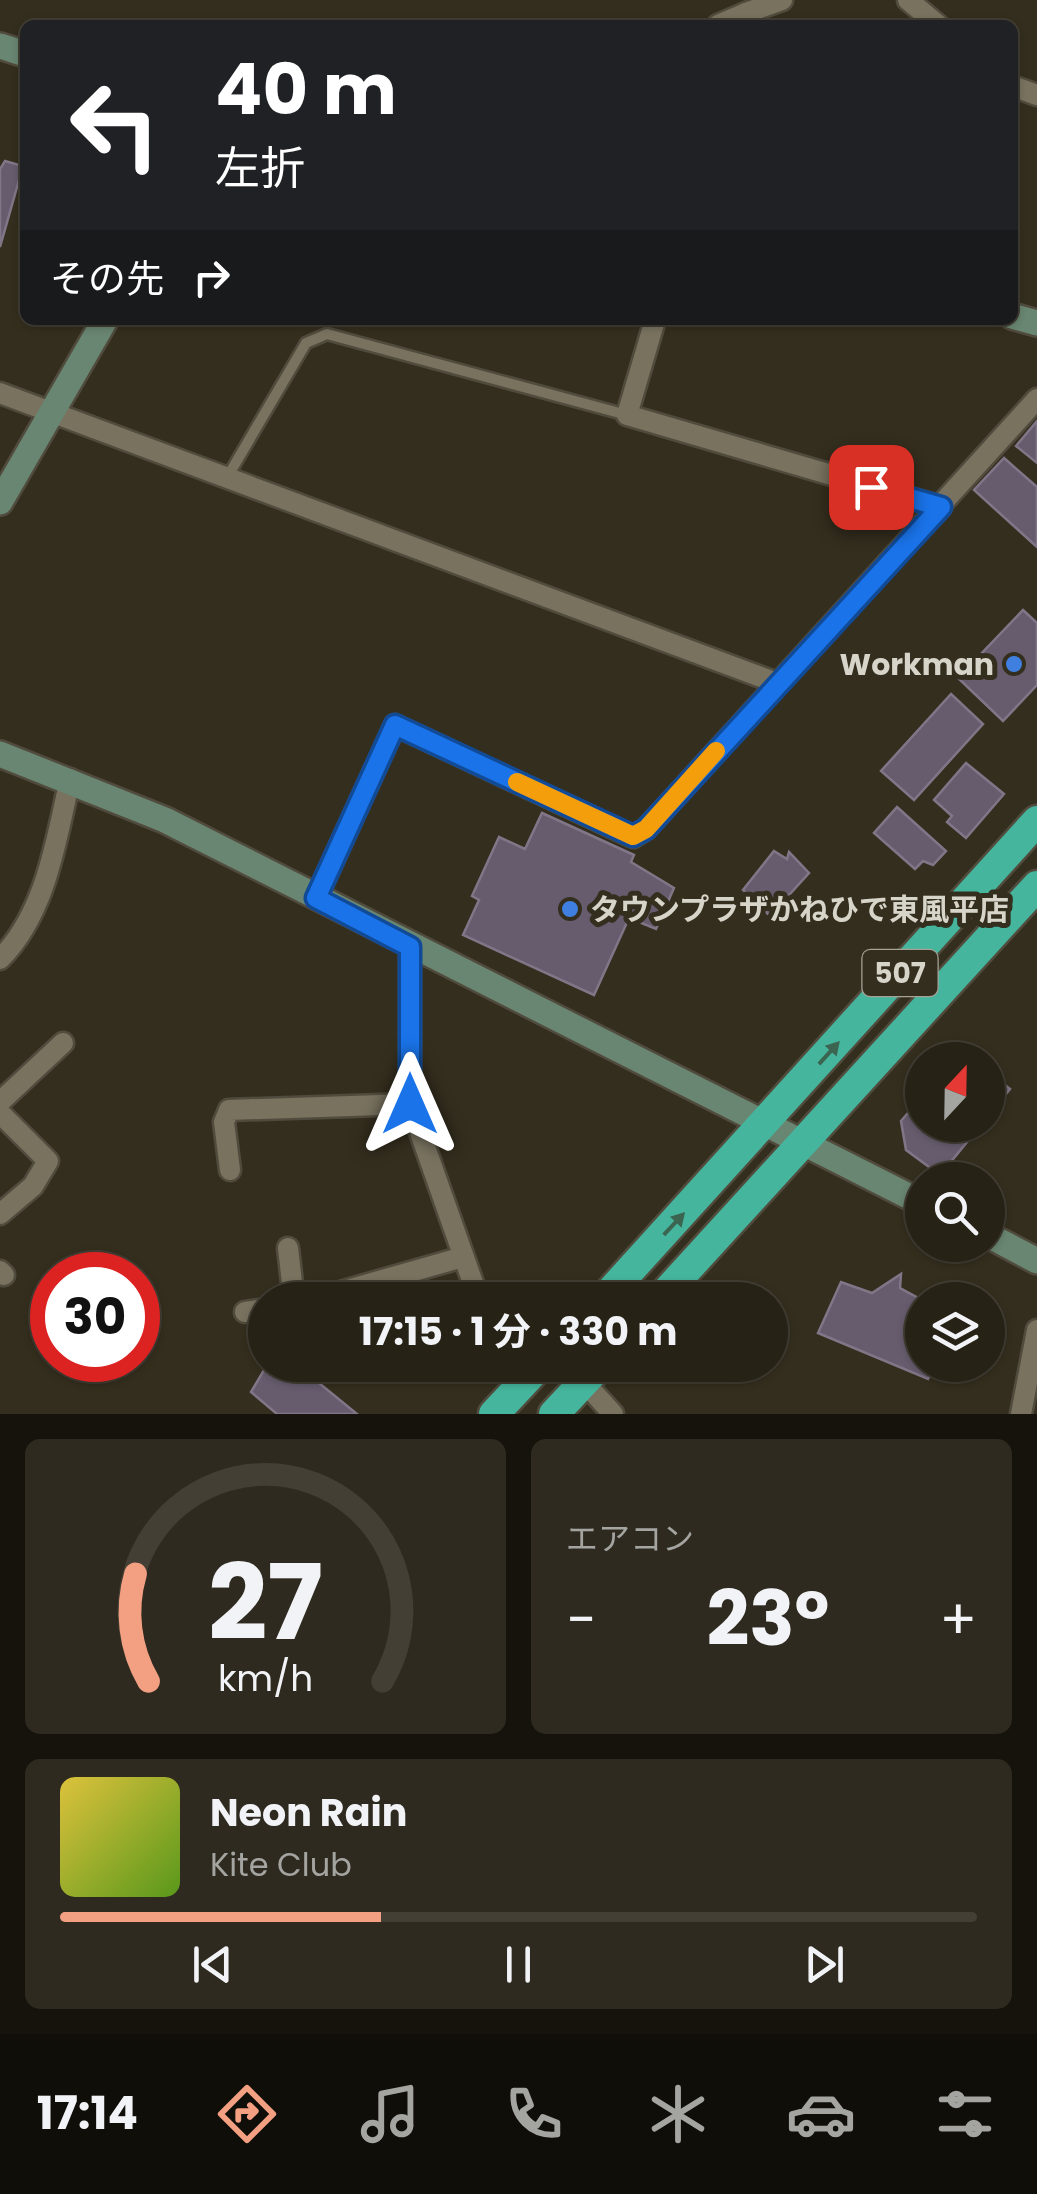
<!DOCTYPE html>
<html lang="ja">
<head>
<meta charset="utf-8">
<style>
	:root { --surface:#272216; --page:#2f2a1f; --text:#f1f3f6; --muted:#a4a4a1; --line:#433f35; --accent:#f39f82 }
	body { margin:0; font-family:Poppins,"Noto Sans JP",sans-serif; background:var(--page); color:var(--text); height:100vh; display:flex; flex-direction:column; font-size:38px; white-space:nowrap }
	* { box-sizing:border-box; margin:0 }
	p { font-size:32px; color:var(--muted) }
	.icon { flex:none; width:55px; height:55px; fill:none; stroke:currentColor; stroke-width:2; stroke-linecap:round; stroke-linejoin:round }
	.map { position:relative; height:1414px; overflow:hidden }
	.sheet { display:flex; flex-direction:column; gap:25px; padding:25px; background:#15130c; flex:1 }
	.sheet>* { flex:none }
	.top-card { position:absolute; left:20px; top:20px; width:998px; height:305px; border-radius:15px; box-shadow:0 2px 8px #0004,0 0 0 2px var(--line); background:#202124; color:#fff; overflow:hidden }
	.needle { width:65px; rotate:22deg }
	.fabs { position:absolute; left:905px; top:1042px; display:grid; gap:20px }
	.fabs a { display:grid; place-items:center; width:100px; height:100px; border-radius:50%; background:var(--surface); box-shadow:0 2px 8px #0004,0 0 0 2px var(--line); font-size:50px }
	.speed { position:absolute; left:30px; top:1252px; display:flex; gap:20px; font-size:50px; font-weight:700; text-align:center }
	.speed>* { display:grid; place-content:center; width:130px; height:130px; border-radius:50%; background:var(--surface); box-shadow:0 2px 8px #0004,0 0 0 2px var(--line); line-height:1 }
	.speed .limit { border:15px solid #d22; background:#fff; color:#111 }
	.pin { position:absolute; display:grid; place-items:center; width:85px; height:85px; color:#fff; margin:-42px; border-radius:20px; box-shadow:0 5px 15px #0006 }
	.me { position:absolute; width:110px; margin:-55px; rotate:0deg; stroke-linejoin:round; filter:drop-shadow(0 0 8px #0008) }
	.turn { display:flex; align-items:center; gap:35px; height:210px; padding:0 30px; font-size:45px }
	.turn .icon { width:130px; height:130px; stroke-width:2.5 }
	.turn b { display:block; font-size:70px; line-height:85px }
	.then { display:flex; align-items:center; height:95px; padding:0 30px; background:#0003; gap:20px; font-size:38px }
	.big { font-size:75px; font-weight:700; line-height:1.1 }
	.sheet .widget { flex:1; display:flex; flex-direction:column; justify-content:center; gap:15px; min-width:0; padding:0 35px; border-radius:15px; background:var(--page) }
	.sheet .dial { align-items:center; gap:0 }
	.dial svg { height:260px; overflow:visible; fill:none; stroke:var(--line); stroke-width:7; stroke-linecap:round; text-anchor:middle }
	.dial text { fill:var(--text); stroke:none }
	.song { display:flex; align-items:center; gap:30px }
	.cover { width:120px; height:120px; border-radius:15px; background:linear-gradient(135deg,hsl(50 70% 55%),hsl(90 70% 35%)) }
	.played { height:10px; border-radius:5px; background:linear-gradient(90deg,var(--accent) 35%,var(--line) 35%) }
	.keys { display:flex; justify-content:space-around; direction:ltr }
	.heat { display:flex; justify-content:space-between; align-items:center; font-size:55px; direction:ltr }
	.sheet .tiles { flex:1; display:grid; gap:25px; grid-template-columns:1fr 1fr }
	.widget:last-child { grid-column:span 2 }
	.trip { position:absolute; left:248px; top:1282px; width:540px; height:100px; border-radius:50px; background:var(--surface); box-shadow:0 2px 8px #0004,0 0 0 2px var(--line); font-weight:700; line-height:100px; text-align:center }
	.tab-bar { display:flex; height:160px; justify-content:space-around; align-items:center; background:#100e09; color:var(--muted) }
	.tab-bar .icon { width:70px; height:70px }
	.tab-bar .current { color:var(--accent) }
	.tab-bar b { font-size:45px; color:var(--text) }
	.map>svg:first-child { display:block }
	.building { fill:#665c6d; stroke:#807687; stroke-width:2.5 }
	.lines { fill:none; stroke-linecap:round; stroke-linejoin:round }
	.lane-casing { stroke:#504b3d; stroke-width:15 }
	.street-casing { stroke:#504b3d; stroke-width:25 }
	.secondary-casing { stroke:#504b3d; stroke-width:30 }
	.highway-casing { stroke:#504b3d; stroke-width:35 }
	.lane { stroke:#78725f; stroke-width:10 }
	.street { stroke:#78725f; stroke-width:20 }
	.secondary { stroke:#698672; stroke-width:25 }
	.highway { stroke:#45b69d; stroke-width:30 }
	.oneway { fill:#3b6451 }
	.route-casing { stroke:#114b97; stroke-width:25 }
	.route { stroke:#1a73e8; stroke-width:18 }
	.slow { stroke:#f59e0b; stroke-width:18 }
	.shop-dot { fill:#3f7fe0; stroke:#342e1e; stroke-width:4 }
	.labels { text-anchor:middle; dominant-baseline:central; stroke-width:10; stroke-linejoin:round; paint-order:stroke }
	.shield { fill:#342e1e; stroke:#a6a296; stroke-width:2.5 }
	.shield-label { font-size:28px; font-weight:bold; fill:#d7d4c9 }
	.poi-label { font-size:30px; font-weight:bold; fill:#d7d4c9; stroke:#342e1e; text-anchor:end }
</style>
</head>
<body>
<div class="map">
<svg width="1037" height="1414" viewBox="0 0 1037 1414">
	<rect width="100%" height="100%" fill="#342e1e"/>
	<g class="building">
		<path d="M5,161L23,166L0,247V169Z"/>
		<path d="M1037,421V463L1016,446Z"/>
		<path d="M1004,458L1037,487V547L974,490Z"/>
		<path d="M1023,610L1037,623V685L1003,721L958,678Z"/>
		<path d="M951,694L983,724L914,800L881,771Z"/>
		<path d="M966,763L1004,794L966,838L947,822L952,816L934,800Z"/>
		<path d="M897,807L946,851L933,865L923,861L915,869L874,833Z"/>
		<path d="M542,813L634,855L631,862L674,888L656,929L629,918L594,995L463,935L479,900L472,896L499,837L525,849Z"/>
		<path d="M774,851L787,859L789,852L809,873L770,916L743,890Z"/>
		<path d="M988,1072L1010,1089L988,1117Z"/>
		<path d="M913,1107L922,1115V1125H981L940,1175L906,1150L901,1121Z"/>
		<path d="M901,1274L900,1288L922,1300V1365H935L928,1379L818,1333L841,1282L872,1293Z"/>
		<path d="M267,1365H297L357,1414H277L251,1392Z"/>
	</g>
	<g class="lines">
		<defs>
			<path id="lane" d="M228,476L306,343L327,334L627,415"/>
			<g id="street">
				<path d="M908,0L938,25"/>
				<path d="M718,25L746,13"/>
				<path d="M743,25L746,13L782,0"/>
				<path d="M1012,86L1037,95"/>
				<path d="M655,320L627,415L941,507"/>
				<path d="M0,393L777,683"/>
				<path d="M316,898L395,725L633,837L646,829L1037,399"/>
				<path d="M410,947V1104L479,1300"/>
				<path d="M0,959C46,913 56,841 70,779"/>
				<path d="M0,1102L63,1043"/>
				<path d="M0,1113L48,1161L33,1186L0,1214"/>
				<path d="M230,1170L224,1122L229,1110L410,1104"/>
				<path d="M288,1248L294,1300"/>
				<path d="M0,1271L4,1275"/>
				<path d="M312,1300L463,1257"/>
				<path d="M245,1312L265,1309"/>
				<path d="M584,1382L613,1414"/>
				<path d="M1021,1414L1037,1330"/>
			</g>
			<g id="secondary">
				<path d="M0,46L25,54"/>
				<path d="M1012,316L1037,323"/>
				<path d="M0,502L105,320"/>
				<path d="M0,754L165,820L922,1203"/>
				<path d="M988,1235L1037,1261"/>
			</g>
			<g id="highway">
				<path d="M603,1300L1037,821"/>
				<path d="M659,1300L1037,886"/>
				<path d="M494,1414L540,1365"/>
				<path d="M554,1414L600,1365"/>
			</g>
		</defs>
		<use href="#lane" class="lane-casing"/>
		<use href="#street" class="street-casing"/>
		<use href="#secondary" class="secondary-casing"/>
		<use href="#highway" class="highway-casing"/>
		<use href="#lane" class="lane"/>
		<use href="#street" class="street"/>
		<use href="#secondary" class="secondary"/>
		<use href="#highway" class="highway"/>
	</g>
	<defs><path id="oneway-solid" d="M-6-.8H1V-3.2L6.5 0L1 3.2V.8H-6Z" transform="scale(2.5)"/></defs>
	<g class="oneway">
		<use href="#oneway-solid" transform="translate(829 1053) rotate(-48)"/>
		<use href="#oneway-solid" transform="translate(674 1224) rotate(-47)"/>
	</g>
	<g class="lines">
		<defs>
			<path id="route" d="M410,1104V947L316,898L395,725L633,836L646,829L941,507L871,487"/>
		</defs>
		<use href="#route" class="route-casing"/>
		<use href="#route" class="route"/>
		<path class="slow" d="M517,782L633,836L646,829L716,751"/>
	</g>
	<g class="shop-dot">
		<circle cx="1014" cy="664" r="10"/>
		<circle cx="570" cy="909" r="10"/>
	</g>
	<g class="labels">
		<rect class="shield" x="862.5" y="950" width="75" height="46" rx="8"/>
		<g class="shield-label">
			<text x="900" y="973">507</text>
		</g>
		<g class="poi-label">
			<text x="994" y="664">Workman</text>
			<text x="590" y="909" text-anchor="start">タウンプラザかねひで東風平店</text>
		</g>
	</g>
</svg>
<div class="fabs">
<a><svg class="needle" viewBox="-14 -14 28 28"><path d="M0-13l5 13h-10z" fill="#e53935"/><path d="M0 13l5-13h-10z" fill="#a4a4a1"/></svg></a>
<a><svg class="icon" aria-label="search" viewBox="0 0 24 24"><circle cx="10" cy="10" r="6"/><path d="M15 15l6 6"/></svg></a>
<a><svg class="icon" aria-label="layers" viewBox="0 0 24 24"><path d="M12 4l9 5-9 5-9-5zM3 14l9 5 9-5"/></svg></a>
</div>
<div class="speed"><div class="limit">30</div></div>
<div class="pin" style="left:871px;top:487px;background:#d93025"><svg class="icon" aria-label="arrive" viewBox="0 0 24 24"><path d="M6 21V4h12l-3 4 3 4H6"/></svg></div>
<svg class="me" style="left:410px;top:1104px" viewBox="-20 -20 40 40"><path d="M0-17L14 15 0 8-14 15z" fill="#1a73e8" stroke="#fff" stroke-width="4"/></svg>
<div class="trip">17:15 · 1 分 · 330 m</div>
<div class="top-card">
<div class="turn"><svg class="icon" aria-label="left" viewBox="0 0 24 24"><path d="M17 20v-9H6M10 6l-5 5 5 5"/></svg><div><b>40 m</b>左折</div></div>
<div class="then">その先<svg class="icon" aria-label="right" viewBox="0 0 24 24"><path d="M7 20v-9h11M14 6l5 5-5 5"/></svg></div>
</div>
</div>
<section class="sheet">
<div class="tiles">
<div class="widget dial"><svg viewBox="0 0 100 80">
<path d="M14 69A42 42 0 1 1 86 69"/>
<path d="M14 69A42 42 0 0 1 10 36" stroke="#f39f82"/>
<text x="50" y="56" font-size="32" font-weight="700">27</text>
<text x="50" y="72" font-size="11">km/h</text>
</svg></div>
<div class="widget"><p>エアコン</p>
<div class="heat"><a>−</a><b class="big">23°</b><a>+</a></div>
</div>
<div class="widget">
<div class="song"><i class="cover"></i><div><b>Neon Rain</b><p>Kite Club</p></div></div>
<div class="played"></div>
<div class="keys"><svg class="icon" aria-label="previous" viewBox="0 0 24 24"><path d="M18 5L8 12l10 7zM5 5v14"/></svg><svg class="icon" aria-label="pause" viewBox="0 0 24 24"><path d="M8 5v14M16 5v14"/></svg><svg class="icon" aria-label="next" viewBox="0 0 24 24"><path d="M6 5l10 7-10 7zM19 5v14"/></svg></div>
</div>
</div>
</section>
<nav class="tab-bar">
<b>17:14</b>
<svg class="icon current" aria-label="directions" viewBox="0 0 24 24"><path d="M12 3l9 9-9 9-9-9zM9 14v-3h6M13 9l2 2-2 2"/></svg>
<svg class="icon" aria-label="music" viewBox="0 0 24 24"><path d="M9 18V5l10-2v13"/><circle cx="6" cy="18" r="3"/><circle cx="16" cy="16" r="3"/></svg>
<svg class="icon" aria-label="phone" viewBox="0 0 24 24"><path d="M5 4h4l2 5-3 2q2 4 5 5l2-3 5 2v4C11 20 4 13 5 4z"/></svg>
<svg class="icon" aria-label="climate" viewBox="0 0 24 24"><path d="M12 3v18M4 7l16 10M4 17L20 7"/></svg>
<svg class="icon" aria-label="car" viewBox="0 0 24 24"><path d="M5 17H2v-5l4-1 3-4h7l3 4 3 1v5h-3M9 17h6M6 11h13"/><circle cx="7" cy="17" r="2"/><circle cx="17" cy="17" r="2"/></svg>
<svg class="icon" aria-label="filters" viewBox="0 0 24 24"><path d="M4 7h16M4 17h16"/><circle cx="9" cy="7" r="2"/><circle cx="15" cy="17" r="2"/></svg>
</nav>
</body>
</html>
